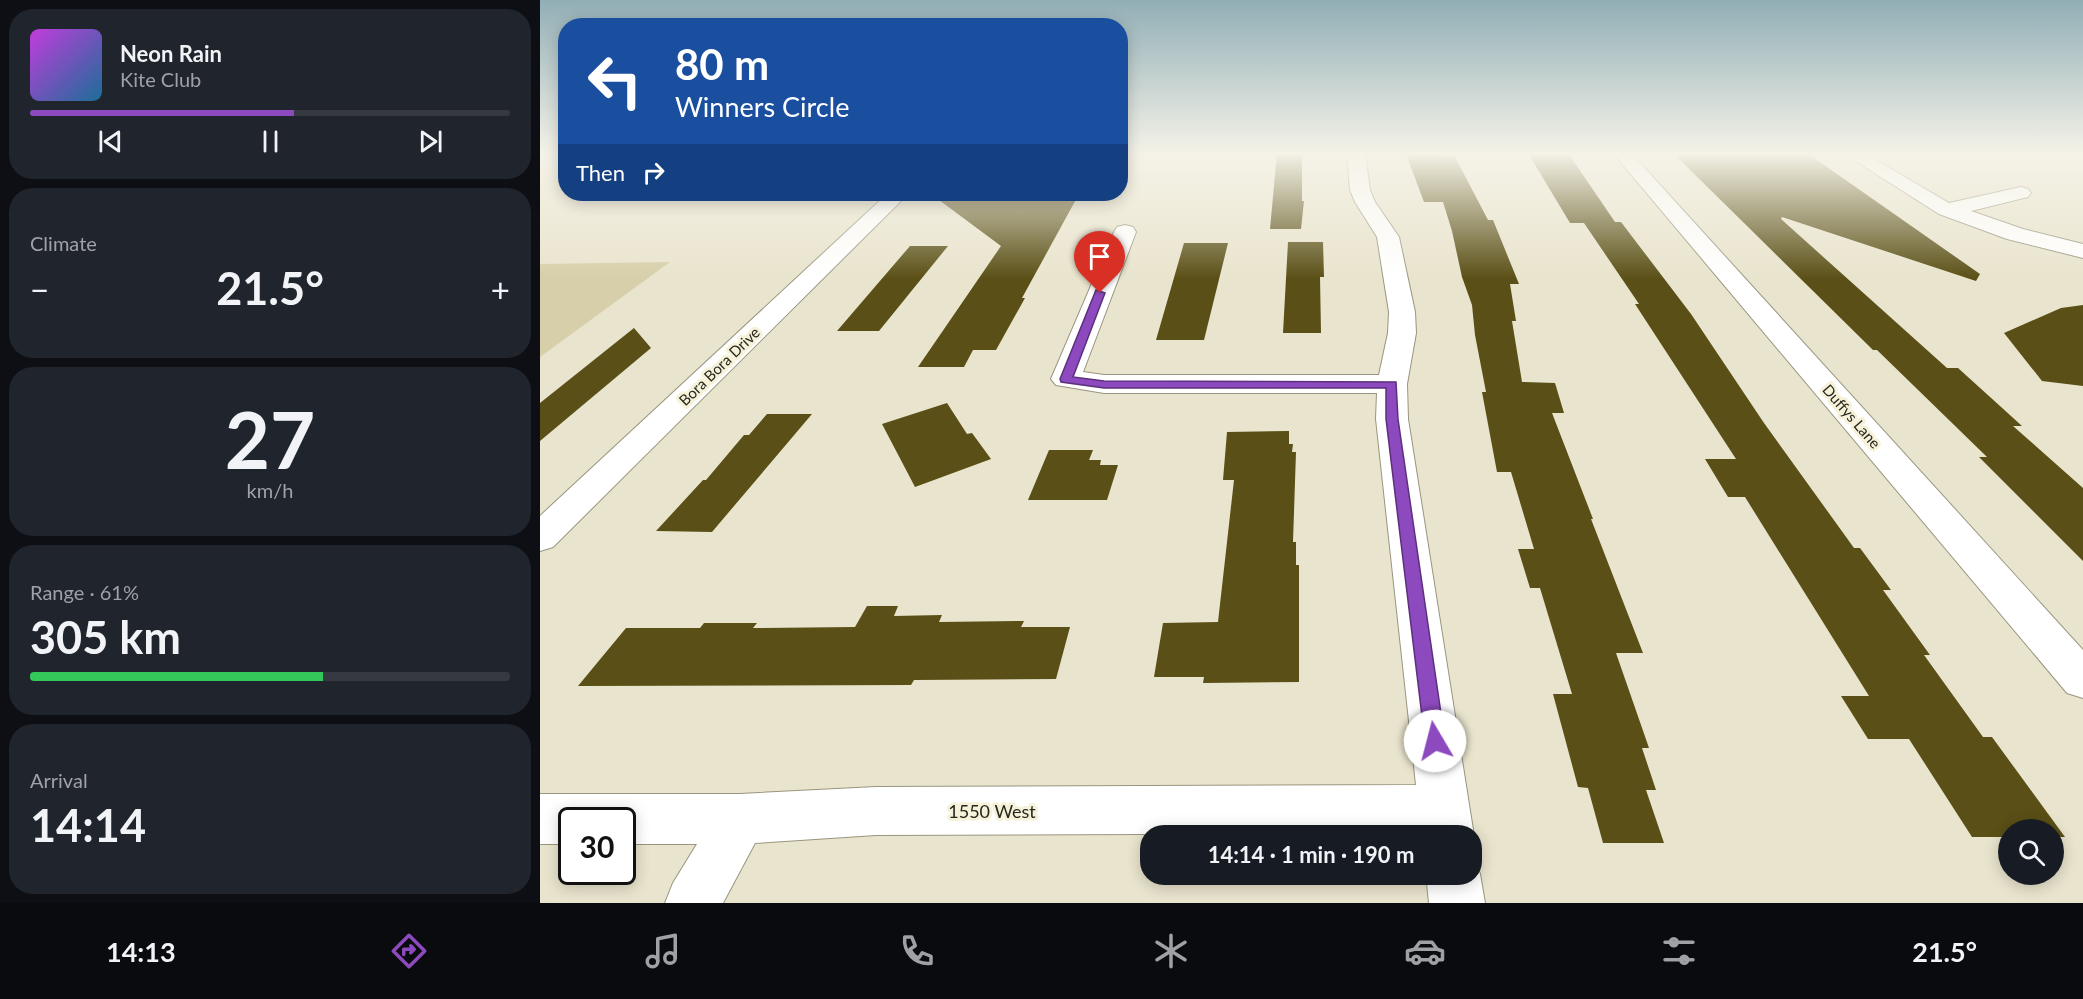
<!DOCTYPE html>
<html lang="en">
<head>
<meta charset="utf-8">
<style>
	:root { --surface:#171b24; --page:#20242c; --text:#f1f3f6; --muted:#9ea1a6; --line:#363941; --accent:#8d4abe }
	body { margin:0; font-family:Lato,sans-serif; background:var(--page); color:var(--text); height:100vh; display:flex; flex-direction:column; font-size:22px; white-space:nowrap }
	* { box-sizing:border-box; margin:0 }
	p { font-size:20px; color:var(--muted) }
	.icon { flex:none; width:33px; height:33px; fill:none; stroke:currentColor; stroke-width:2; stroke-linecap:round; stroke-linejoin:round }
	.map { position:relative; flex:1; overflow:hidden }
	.drawer { display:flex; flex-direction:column; gap:9px; padding:9px; background:#0d0f14; width:540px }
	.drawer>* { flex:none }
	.hud { position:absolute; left:18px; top:18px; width:570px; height:183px; border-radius:24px; box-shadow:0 3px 15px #0003; background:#1a4fa0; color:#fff; overflow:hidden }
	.fabs { position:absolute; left:1458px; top:819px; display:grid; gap:12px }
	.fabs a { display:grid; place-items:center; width:66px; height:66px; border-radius:50%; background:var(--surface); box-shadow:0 3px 15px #0003; font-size:30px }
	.speed { position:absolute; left:18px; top:807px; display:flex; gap:12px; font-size:30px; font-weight:700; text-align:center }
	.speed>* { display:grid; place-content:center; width:78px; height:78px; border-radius:50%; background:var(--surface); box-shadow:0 3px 15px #0003; line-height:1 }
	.speed .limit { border:3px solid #111; border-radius:9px; background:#fff; color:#111 }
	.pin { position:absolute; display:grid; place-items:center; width:51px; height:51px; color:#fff; margin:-62px -26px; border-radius:50% 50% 50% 0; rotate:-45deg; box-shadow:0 0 6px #0007 }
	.pin .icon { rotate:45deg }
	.me { position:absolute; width:66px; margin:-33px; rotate:352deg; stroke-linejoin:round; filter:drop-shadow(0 0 4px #0008) }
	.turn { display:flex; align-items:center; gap:21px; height:126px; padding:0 18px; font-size:27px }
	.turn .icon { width:78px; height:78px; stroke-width:2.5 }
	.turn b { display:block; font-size:42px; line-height:51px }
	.then { display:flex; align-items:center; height:57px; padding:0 18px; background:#0003; gap:12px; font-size:22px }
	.big { font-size:45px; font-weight:700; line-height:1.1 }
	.drawer .widget { flex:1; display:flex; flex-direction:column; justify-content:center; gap:9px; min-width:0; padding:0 21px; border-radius:24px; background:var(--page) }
	.drawer .dial { align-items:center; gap:0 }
	.dial b { font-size:78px; line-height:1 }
	.song { display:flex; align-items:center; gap:18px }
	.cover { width:72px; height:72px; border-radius:9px; background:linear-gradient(135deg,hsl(290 70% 55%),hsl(200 70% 35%)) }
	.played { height:6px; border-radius:3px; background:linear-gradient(90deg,var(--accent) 55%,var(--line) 55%) }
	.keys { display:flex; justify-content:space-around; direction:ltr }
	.heat { display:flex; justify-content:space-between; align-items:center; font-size:33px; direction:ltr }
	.charge { height:9px; border-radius:4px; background:linear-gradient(90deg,#34c759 61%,var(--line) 0) }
	.trip { position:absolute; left:600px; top:825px; width:342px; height:60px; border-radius:24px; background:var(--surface); box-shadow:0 3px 15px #0003; font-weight:700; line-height:60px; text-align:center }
	.tab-bar { display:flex; height:96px; justify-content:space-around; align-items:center; background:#090b0e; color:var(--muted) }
	.tab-bar .icon { width:42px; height:42px }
	.tab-bar .selected { color:var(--accent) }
	.tab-bar b { font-size:27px; color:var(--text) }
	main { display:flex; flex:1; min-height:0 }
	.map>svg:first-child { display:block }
	.green { fill:#d7cfaa }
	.building { fill:#5a4f16 }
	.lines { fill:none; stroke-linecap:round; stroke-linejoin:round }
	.minor-casing { stroke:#99957f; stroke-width:2 }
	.minor { fill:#fff; fill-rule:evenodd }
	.route { fill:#8d4abe; stroke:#5c307c; stroke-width:1.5 }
	.labels { text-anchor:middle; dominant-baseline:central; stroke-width:6; stroke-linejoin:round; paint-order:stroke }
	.street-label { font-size:15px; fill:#27261d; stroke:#f6f2da }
	.near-street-label { font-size:18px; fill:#27261d; stroke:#f6f2da }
</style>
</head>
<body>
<main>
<section class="drawer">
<div class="widget">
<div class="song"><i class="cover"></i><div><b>Neon Rain</b><p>Kite Club</p></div></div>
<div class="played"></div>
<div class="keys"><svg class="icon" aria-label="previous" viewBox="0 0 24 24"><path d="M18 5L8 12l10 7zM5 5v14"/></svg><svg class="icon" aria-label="pause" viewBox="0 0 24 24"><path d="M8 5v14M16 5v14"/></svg><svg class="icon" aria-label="next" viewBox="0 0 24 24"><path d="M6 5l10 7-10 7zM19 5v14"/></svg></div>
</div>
<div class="widget"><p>Climate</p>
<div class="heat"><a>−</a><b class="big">21.5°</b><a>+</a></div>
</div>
<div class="widget dial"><b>27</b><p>km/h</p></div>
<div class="widget"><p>Range · 61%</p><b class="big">305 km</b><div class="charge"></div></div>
<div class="widget"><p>Arrival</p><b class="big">14:14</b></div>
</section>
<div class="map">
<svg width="1543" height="903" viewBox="0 0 1543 903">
	<rect width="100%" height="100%" fill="#e9e4cd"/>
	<path class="green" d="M130,262L0,357V264Z"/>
	<g class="building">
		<path d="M737,153H762V201H764L761,229H730Z"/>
		<path d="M901,153L902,155H914L948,220H953L979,284H970L976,321H972L982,382L1015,383L1024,413H1012L1053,519H1051L1103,653H1076L1109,748H1102L1116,790H1106L1124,843H1063L1048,788L1038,787L1013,694H1032L1000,588H990L978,549H994L971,472H957L942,392H946L935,335L932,305L922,277L912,231L903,202H884L866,154Z"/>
		<path d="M988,153H1028L1075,222H1081L1151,314L1224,423L1314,548H1320L1351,590H1343L1390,655H1384L1443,737H1452L1525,837H1514V830H1468V837H1432L1369,739H1328L1301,696H1329L1205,497H1188L1165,459H1196L1095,304H1099L1044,223H1030Z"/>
		<path d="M1142,153H1267L1440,274L1436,281L1242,217L1241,219L1407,368H1418L1460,406L1482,426H1473L1543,488V561L1439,457H1447L1337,350H1333L1138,158L1139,156L1137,154Z"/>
		<path d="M497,194H539L482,298H485L456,350H433L424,367H378L461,246L399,200L480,199Z"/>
		<path d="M748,242H783L784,277H780L781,333H743Z"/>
		<path d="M644,243H688L664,340H616Z"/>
		<path d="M370,246H408L339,331H297Z"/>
		<path d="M1543,305V386L1502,381L1464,333L1521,308Z"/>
		<path d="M94,328L111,348L0,441V403Z"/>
		<path d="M407,403L427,434L432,433L451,459L375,487L342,424Z"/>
		<path d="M227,414H272L172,532L116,531L163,480H166L204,435H209Z"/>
		<path d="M749,431V444H753L752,452H756L753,542H756V565H759V682L663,683L664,677H614L623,623L678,622L694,480H683L687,432Z"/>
		<path d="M509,450H553L549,460H561L560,465H578L567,500H488Z"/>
		<path d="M327,606H358L354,616L402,615L399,622L484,621L481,627H530L516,679L374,680L371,685L38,686L86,628H160L164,623H217L213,628L315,627Z"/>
	</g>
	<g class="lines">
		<defs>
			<g id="minor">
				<path d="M807,153H825L830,190L835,202L859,237L875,312L876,333L867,384L868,419L934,836L932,842V836H882V833L336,835L215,843L183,903H125L133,883L157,844H82V820H32V844H0V794H200L336,787L876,785L836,419L837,393H564L516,385L511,379L574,232L577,227L585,225L593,227L596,232L543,372L564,375H839L848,333L849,312L837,237L815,202L810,190Z"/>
				<path d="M1073,153H1091L1543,650V698L1527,693Z"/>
				<path d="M1303,153H1324L1409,203L1481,187L1488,189L1491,193L1488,197L1431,211L1483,229L1543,244V258L1467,239L1399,214Z"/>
				<path d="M347,194H368L13,547L0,551V516Z"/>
				<path d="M932,855L940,874L945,903H889L886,874H932Z"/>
			</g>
		</defs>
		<use href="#minor" class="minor-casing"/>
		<use href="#minor" class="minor"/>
	</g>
	<linearGradient id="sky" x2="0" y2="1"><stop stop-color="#91aeb6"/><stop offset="0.55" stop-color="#f5f3e8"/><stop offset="1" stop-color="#f5f3e8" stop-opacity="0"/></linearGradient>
	<rect width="1543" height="279" fill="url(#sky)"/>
	<path class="route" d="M556,290L565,293L533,377L564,381L856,382L858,419L905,741L902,747L895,749L888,747L885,741L846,419V388H564L521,382L520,379Z"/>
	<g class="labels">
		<g class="street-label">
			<text transform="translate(179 366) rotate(-44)">Bora Bora Drive</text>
			<text transform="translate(1312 416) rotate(49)">Duffys Lane</text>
		</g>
		<g class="near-street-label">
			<text x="452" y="811">1550 West</text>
		</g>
	</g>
</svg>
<div class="fabs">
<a><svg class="icon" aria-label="search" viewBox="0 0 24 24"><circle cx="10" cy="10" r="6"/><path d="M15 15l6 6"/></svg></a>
</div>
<div class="speed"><div class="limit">30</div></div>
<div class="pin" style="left:560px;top:293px;background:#d93025"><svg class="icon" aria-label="arrive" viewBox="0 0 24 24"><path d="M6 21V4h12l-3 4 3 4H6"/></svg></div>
<svg class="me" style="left:895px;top:741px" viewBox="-20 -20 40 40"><circle r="19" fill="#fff"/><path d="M0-13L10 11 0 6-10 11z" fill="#8d4abe"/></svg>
<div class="trip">14:14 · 1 min · 190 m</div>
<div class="hud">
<div class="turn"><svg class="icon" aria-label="left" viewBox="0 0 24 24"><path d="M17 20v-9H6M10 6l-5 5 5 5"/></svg><div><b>80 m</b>Winners Circle</div></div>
<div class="then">Then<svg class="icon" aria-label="right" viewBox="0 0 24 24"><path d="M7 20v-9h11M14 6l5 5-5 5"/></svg></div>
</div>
</div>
</main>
<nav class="tab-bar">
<b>14:13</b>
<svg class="icon selected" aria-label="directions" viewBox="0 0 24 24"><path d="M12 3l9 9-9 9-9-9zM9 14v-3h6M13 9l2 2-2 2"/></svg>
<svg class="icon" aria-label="music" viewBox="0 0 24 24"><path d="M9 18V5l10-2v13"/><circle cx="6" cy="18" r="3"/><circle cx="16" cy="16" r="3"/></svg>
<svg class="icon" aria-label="phone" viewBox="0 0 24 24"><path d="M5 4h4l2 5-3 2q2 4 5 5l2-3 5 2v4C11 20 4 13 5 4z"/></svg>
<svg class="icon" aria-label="climate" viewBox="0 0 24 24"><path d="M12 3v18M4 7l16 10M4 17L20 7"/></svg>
<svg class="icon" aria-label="car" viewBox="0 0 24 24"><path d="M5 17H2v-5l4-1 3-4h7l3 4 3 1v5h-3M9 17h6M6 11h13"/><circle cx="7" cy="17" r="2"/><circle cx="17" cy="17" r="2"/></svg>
<svg class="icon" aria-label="filters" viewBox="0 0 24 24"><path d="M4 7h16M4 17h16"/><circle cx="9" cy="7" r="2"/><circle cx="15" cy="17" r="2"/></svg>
<b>21.5°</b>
</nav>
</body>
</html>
